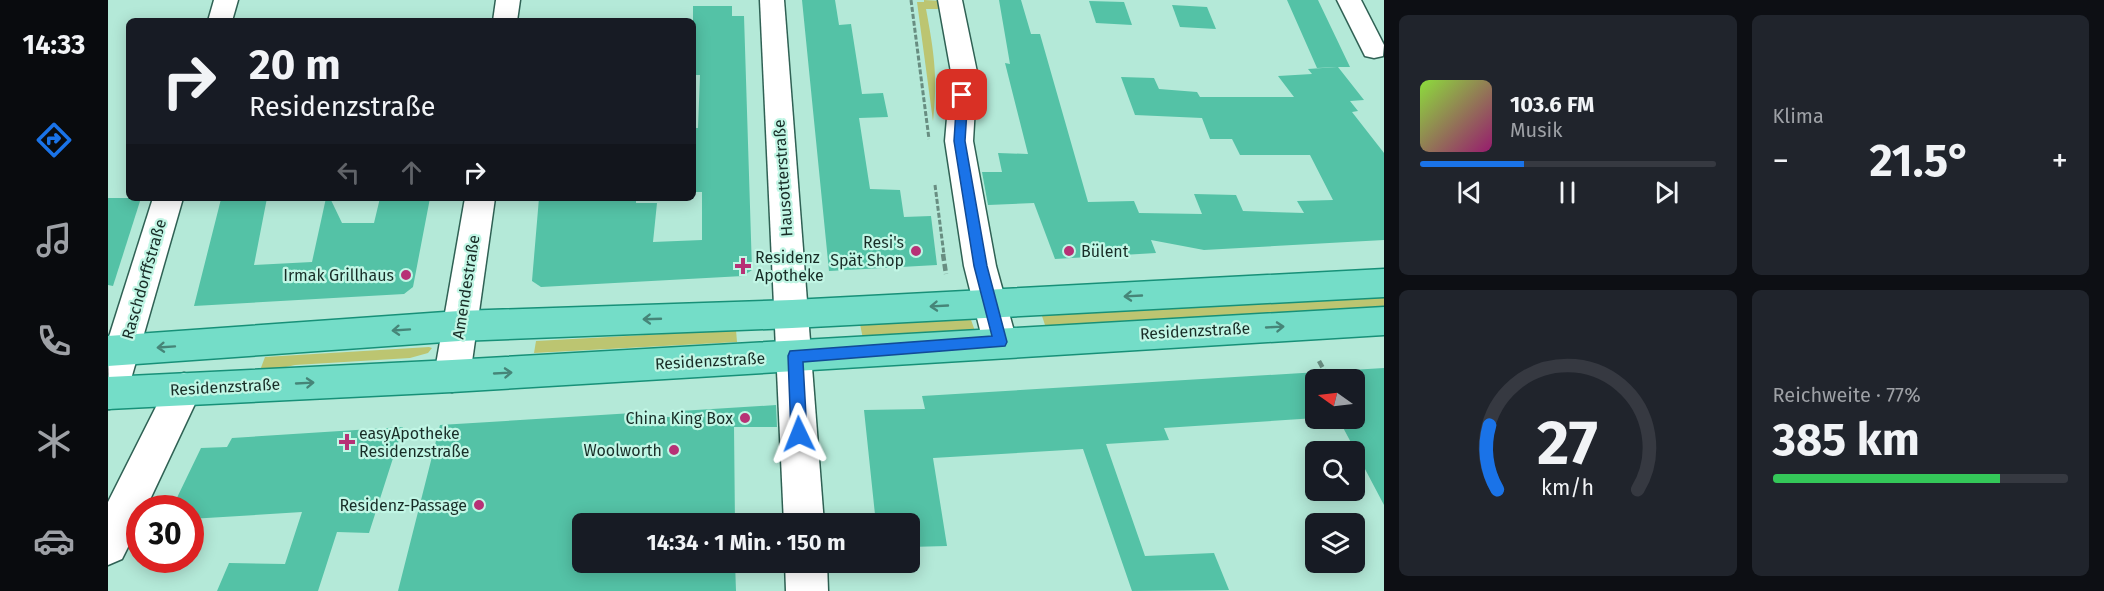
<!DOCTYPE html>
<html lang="de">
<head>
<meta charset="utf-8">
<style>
	:root { --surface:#171b24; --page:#20242c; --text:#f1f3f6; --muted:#9ea1a6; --line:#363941; --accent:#1a73e8 }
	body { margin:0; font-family:"Fira Sans",sans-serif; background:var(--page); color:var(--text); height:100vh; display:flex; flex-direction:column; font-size:22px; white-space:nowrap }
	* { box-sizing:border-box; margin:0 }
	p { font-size:20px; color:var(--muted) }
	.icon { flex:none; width:33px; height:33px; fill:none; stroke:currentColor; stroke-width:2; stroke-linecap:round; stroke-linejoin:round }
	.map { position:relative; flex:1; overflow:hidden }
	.drawer { display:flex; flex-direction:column; gap:15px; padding:15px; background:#0d0f14; width:720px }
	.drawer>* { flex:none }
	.top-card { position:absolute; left:18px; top:18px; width:570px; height:183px; border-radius:9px; box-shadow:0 3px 15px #0003; background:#171b24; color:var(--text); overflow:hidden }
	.needle { width:39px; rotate:284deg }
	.controls { position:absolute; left:1197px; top:369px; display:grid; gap:12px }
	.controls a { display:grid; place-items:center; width:60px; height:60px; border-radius:9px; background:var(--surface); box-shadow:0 3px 15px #0003; font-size:30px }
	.speed { position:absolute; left:18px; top:495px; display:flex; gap:12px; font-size:30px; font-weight:700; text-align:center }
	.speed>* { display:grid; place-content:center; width:78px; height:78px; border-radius:50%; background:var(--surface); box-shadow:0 3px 15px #0003; line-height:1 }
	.speed .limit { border:9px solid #d22; background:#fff; color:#111 }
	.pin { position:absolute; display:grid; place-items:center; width:51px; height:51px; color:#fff; margin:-26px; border-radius:12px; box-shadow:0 3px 9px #0006 }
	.me { position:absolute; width:66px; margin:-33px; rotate:358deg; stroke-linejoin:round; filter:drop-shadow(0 0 4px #0008) }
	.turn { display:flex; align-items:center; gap:21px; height:126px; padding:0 24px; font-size:27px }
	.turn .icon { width:78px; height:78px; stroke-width:2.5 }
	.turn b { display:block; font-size:42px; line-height:51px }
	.lanes { display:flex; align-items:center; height:57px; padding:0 24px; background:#0003; justify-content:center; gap:30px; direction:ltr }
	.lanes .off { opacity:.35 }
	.big { font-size:45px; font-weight:700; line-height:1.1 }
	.drawer .card { flex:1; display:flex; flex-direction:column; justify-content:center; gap:9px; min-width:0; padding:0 21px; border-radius:9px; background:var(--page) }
	.drawer .dial { align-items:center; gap:0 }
	.dial svg { height:156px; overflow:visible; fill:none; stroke:var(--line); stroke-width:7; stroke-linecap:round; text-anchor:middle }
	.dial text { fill:var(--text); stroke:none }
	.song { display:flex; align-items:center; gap:18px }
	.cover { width:72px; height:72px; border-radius:9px; background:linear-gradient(135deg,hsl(90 70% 55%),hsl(320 70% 35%)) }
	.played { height:6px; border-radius:3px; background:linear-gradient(90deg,var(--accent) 35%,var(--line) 35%) }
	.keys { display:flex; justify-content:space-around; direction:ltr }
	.heat { display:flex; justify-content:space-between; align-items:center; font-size:33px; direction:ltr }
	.charge { height:9px; border-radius:4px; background:linear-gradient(90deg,#34c759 77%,var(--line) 0) }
	.drawer .tiles { flex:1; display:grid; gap:15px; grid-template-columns:repeat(2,1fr) }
	.trip { position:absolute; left:464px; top:513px; width:348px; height:60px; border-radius:9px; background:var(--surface); box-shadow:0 3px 15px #0003; font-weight:700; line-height:60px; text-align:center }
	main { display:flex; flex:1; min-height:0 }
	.menu { display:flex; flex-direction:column; width:108px; justify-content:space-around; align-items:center; background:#090b0e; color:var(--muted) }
	.menu .icon { width:42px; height:42px }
	.menu .selected { color:var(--accent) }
	.menu b { font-size:27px; color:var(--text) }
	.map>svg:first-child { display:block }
	.green { fill:#bcc571 }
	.building { fill:#54c2a6 }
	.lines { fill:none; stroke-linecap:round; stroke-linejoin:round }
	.street-casing { stroke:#2f6154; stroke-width:3 }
	.primary-casing { stroke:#179078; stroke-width:3 }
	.path-far1 { stroke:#688d81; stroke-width:3; stroke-dasharray:5 2; stroke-linecap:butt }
	.path { stroke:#688d81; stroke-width:4.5; stroke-dasharray:7 3; stroke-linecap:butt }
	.street { fill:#fff; fill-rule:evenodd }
	.primary { fill:#74ddc8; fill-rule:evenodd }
	.oneway { stroke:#468578 }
	.route { fill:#1a73e8; stroke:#114b97; stroke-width:1.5 }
	.poi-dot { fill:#b73176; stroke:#c1f6e5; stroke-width:2 }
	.labels { text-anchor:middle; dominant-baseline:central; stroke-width:4.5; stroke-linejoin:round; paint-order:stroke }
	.street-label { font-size:16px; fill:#182d27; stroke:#c1f6e5 }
	.poi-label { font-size:16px; fill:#182d27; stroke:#c1f6e5; text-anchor:end }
</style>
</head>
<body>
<main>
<nav class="menu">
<b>14:33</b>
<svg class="icon selected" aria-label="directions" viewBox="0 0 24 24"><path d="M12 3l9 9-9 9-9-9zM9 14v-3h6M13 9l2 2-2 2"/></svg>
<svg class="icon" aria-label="music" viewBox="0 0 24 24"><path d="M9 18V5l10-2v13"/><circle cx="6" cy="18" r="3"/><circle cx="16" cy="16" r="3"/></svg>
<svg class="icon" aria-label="phone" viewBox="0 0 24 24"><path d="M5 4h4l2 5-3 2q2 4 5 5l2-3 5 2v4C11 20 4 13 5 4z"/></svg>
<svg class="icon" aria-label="climate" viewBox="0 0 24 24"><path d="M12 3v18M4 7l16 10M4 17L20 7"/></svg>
<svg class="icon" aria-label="car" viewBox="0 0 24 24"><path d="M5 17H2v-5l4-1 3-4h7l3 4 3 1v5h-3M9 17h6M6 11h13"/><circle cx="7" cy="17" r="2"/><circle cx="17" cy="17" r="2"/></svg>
</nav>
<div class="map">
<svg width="1276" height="591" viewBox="0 0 1276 591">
	<rect width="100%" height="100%" fill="#b4e9d8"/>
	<g class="green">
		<path d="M816,0L833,1L835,9H818C826,52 830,78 825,121L809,2H816Z"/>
		<path d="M1276,293V308L938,328L933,313Z"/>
		<path d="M862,317L867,331L755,339L752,324Z"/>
		<path d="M628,330L629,342L426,353L428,341Z"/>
		<path d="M321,347L324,348L320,353L302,358L187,365L151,373L157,357Z"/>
	</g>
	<g class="building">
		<path d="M694,0H727L731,25L743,24L754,94L775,93L780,117L751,118L762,189L792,190L796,217L823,216L829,265L721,271Z"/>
		<path d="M891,0H913L923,34H932L980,202L1026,201L1031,213L1094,214L1086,194L1128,195L1135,211L1196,213L1189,201L1225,200L1202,155H1132L1124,139H1102L1094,118L1027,115L1013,77L1046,78L1051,89L1089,92L1092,97H1186L1170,76L1204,74L1200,69L1229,67L1209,68L1179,0H1210L1242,67H1230L1256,100L1242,101L1250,111L1244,112L1276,153V240L1096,250L1043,240L1048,253L947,259L926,203L880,205L874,172H894L890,153L920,154L897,63L902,64Z"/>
		<path d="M981,1L1016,2L1024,25L988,23Z"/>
		<path d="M1064,5L1099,7L1108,29L1072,27Z"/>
		<path d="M585,6H624V16H636L644,270L635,276L433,287L424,281L431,198H528V203H549L545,242L594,240V192H585V128H590L592,75H585Z"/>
		<path d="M0,198H33L5,286L0,285Z"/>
		<path d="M126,198H159L146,265L204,262L218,198H222L234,223H266L272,198H322L305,287L296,294L86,306L113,199Z"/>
		<path d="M1276,368V505L1230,418H1246V380H1208V418L1056,428L1061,440L998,444L1037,556L1106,553L1121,590L1024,591L975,449L825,458L839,546L801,547V524H768L756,410L817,409L814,396Z"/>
		<path d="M668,405L669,427H626L627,524H474V562H627L628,591H290L332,425L525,413L524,417H570L572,411Z"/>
		<path d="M295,427L261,533L229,532L210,591H109L121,563L177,564L194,512L82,519V508H64L93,448L119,447L124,438Z"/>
	</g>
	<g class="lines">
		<defs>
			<g id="street">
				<path d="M106,0H130L124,21H100Z"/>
				<path d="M388,0H412L409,21H385Z"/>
				<path d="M652,0H676L716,524H676Z"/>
				<path d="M830,0H854L869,72L865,141L888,266L909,342L904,353L892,357L880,353L875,342L856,266L837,141L843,72Z"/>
				<path d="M1229,0H1253L1276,45L1275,56L1266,58L1257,56Z"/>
				<path d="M45,198H75L19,393L14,405L1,409L0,340Z"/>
				<path d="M357,198H387L362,376L357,387L344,392L331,387L326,376Z"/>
				<path d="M76,373L89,377L94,389L38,508H32V523L14,559L0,565V502L63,377Z"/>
				<path d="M677,562H719L720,591H678Z"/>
			</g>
			<g id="primary">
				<path d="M1276,269V297L684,328L351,341L0,366V336L351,311L684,300Z"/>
				<path d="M1276,307V335L344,392L0,409V377L344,360Z"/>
			</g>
		</defs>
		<use href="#street" class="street-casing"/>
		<use href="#primary" class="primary-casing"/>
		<g class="path-far1">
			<path d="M803,0L821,139"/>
			<path d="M827,185L836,255"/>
		</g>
		<g class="path">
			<path d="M835,254L838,274"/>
			<path d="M1211,361L1217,372"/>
		</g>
		<use href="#street" class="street"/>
		<use href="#primary" class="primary"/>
	</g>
	<defs><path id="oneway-shaft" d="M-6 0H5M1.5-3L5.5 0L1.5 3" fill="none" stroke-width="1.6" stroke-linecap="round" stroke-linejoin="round" transform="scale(1.5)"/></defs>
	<g class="oneway">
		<use href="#oneway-shaft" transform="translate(1025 296) rotate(177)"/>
		<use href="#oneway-shaft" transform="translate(831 306) rotate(177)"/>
		<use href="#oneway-shaft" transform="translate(544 319) rotate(178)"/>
		<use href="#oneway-shaft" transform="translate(1167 327) rotate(-3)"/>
		<use href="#oneway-shaft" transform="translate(293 330) rotate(176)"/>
		<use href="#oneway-shaft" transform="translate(58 347) rotate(176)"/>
		<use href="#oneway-shaft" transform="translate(395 373) rotate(-3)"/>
		<use href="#oneway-shaft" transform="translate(197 383) rotate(-3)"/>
	</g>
	<path class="route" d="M854,91L860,95L857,141L879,266L899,342L897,346L695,362L699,434L696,439L691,441L685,439L683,434L680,356L682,351L884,336L866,266L846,141L849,95Z"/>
	<g class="poi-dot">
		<circle cx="808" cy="251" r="6"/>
		<circle cx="961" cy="251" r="6"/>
		<path d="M632 257h6v6h6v6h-6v6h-6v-6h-6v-6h6z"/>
		<circle cx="298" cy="275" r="6"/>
		<circle cx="637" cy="418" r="6"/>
		<path d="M236 433h6v6h6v6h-6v6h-6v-6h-6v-6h6z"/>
		<circle cx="566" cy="450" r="6"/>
		<circle cx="371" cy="505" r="6"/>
	</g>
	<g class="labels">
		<g class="street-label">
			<text transform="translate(675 178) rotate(-94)">Hausotterstraße</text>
			<text transform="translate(36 279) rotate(-74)">Raschdorffstraße</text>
			<text transform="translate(358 287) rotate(-81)">Amendestraße</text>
			<text transform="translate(1087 331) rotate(-3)">Residenzstraße</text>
			<text transform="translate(602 361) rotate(-3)">Residenzstraße</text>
			<text transform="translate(117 387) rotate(-3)">Residenzstraße</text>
		</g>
		<g class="poi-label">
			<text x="796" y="242">Resi's<tspan x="796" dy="18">Spät Shop</tspan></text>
			<text x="973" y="251" text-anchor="start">Bülent</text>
			<text x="647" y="257" text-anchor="start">Residenz<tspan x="647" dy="18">Apotheke</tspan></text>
			<text x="286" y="275">Irmak Grillhaus</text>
			<text x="625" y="418">China King Box</text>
			<text x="251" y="433" text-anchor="start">easyApotheke<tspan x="251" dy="18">Residenzstraße</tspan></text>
			<text x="554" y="450">Woolworth</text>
			<text x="359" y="505">Residenz-Passage</text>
		</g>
	</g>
</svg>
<div class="controls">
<a><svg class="needle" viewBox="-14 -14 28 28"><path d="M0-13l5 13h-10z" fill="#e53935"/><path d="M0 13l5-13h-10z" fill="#9ea1a6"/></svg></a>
<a><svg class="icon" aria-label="search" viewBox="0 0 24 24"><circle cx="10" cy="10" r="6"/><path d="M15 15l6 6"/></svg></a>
<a><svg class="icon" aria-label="layers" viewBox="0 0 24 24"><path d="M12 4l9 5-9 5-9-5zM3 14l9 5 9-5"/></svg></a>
</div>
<div class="speed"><div class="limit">30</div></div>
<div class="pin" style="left:854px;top:95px;background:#d93025"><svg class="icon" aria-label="arrive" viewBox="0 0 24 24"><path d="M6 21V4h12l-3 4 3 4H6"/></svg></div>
<svg class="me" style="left:691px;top:434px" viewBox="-20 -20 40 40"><path d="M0-17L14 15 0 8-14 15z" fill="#1a73e8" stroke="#fff" stroke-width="4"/></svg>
<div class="trip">14:34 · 1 Min. · 150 m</div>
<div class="top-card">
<div class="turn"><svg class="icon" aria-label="right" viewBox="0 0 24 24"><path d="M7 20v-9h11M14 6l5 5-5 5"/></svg><div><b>20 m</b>Residenzstraße</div></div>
<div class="lanes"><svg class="icon off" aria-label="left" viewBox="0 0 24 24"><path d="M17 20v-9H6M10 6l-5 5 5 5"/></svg><svg class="icon off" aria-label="ahead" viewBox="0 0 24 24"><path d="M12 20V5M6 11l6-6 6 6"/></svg><svg class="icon" aria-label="right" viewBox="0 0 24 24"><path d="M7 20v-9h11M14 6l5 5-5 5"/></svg></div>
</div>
</div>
<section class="drawer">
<div class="tiles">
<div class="card">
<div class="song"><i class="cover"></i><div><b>103.6 FM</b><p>Musik</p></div></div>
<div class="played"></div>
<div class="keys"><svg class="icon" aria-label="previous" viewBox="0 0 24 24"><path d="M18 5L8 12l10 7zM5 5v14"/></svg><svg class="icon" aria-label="pause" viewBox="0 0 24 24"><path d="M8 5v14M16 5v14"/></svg><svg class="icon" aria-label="next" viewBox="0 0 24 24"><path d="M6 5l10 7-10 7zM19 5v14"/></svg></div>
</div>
<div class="card"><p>Klima</p>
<div class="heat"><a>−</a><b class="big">21.5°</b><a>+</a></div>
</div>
<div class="card dial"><svg viewBox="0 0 100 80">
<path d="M14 69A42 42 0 1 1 86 69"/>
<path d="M14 69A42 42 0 0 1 10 36" stroke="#1a73e8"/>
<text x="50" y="56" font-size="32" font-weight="700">27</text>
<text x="50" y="72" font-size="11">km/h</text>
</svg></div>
<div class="card"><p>Reichweite · 77%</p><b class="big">385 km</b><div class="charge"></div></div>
</div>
</section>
</main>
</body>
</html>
